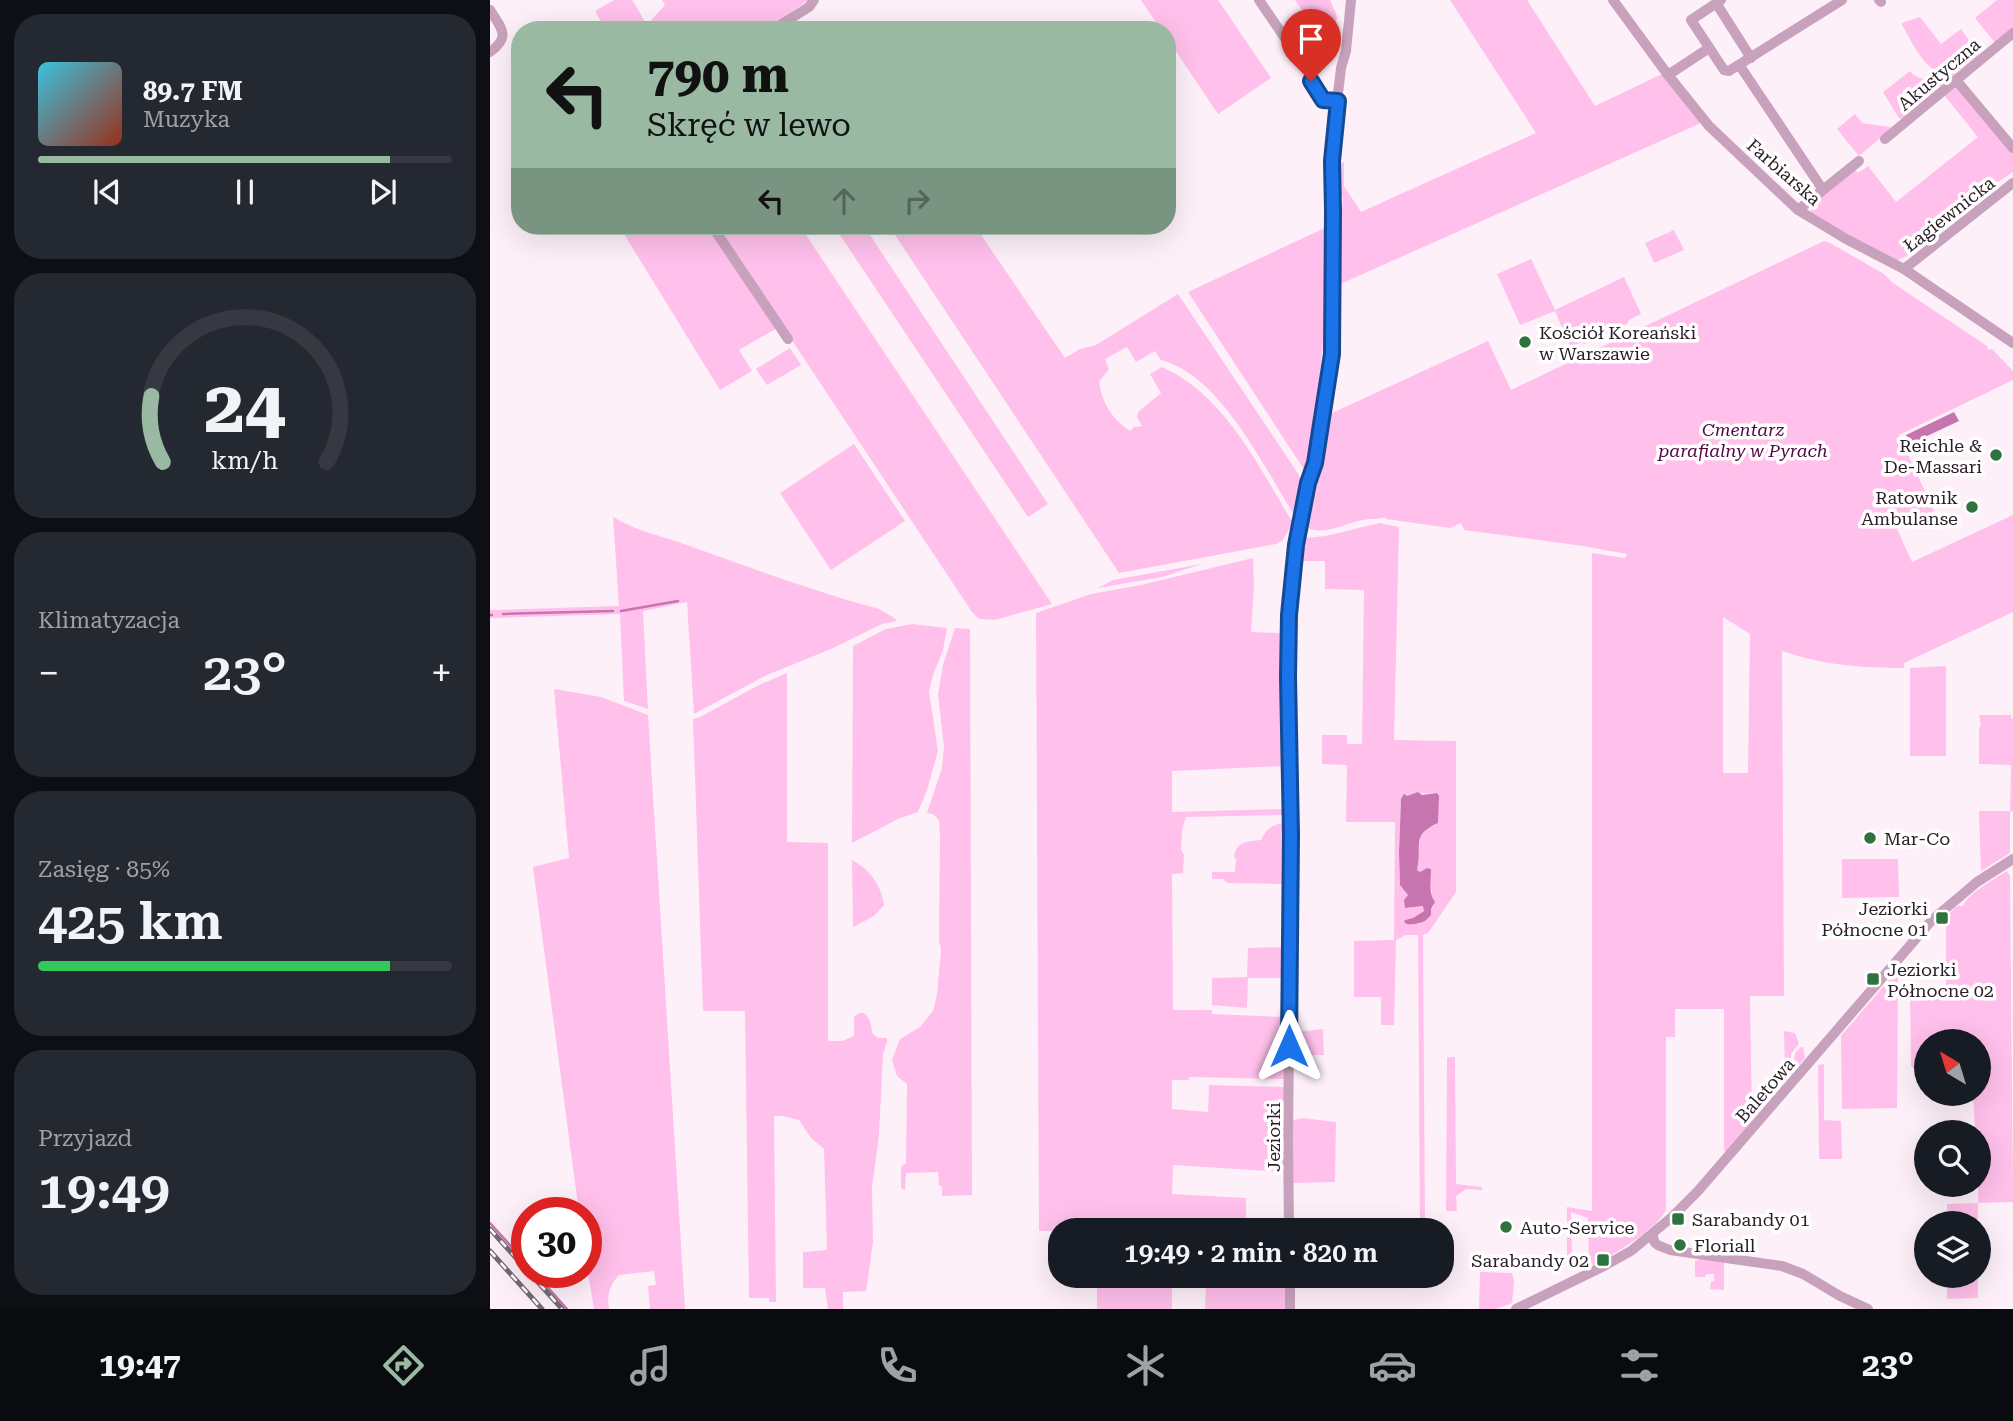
<!DOCTYPE html>
<html lang="pl">
<head>
<meta charset="utf-8">
<style>
	:root { --surface:#171b24; --page:#242831; --text:#f1f3f6; --muted:#9ea1a6; --line:#363941; --accent:#99b9a3 }
	body { margin:0; font-family:"Roboto Serif",serif; background:var(--page); color:var(--text); height:100vh; display:flex; flex-direction:column; font-size:26px; white-space:nowrap }
	* { box-sizing:border-box; margin:0 }
	p { font-size:23px; color:var(--muted) }
	.icon { flex:none; width:38px; height:38px; fill:none; stroke:currentColor; stroke-width:2; stroke-linecap:round; stroke-linejoin:round }
	.map { position:relative; flex:1; overflow:hidden }
	.drawer { display:flex; flex-direction:column; gap:14px; padding:14px; background:#0d0f14; width:490px }
	.drawer>* { flex:none }
	.banner { position:absolute; left:21px; top:21px; width:665px; height:214px; border-radius:28px; box-shadow:0 7px 28px #0002; background:#99b9a3; color:#111; overflow:hidden }
	.needle { width:46px; rotate:322deg }
	.tools { position:absolute; left:1424px; top:1029px; display:grid; gap:14px }
	.tools a { display:grid; place-items:center; width:77px; height:77px; border-radius:50%; background:var(--surface); box-shadow:0 7px 28px #0002; font-size:35px }
	.speed { position:absolute; left:21px; top:1197px; display:flex; gap:14px; font-size:35px; font-weight:700; text-align:center }
	.speed>* { display:grid; place-content:center; width:91px; height:91px; border-radius:50%; background:var(--surface); box-shadow:0 7px 28px #0002; line-height:1 }
	.speed .limit { border:10px solid #d22; background:#fff; color:#111 }
	.pin { position:absolute; display:grid; place-items:center; width:60px; height:60px; color:#fff; margin:-72px -30px; border-radius:50% 50% 50% 0; rotate:-45deg; box-shadow:0 0 7px #0007 }
	.pin .icon { rotate:45deg }
	.me { position:absolute; width:77px; margin:-38px; rotate:0deg; stroke-linejoin:round; filter:drop-shadow(0 0 5px #0008) }
	.turn { display:flex; align-items:center; gap:24px; height:147px; padding:0 21px; font-size:32px }
	.turn .icon { width:91px; height:91px; stroke-width:2.5 }
	.turn b { display:block; font-size:49px; line-height:60px }
	.lanes { display:flex; align-items:center; height:66px; padding:0 21px; background:#0003; justify-content:center; gap:35px; direction:ltr }
	.lanes .off { opacity:.35 }
	.big { font-size:52px; font-weight:600; line-height:1.1 }
	.drawer .card { flex:1; display:flex; flex-direction:column; justify-content:center; gap:10px; min-width:0; padding:0 24px; border-radius:28px; background:var(--page) }
	.drawer .dial { align-items:center; gap:0 }
	.dial svg { height:182px; overflow:visible; fill:none; stroke:var(--line); stroke-width:7; stroke-linecap:round; text-anchor:middle }
	.dial text { fill:var(--text); stroke:none }
	.song { display:flex; align-items:center; gap:21px }
	.cover { width:84px; height:84px; border-radius:10px; background:linear-gradient(135deg,hsl(190 70% 55%),hsl(10 70% 35%)) }
	.played { height:7px; border-radius:4px; background:linear-gradient(90deg,var(--accent) 85%,var(--line) 85%) }
	.keys { display:flex; justify-content:space-around; direction:ltr }
	.heat { display:flex; justify-content:space-between; align-items:center; font-size:38px; direction:ltr }
	.charge { height:10px; border-radius:5px; background:linear-gradient(90deg,#34c759 85%,var(--line) 0) }
	.trip { position:absolute; left:558px; top:1218px; width:406px; height:70px; border-radius:28px; background:var(--surface); box-shadow:0 7px 28px #0002; font-weight:600; line-height:70px; text-align:center }
	.tab-bar { display:flex; height:112px; justify-content:space-around; align-items:center; background:#090b0e; color:var(--muted) }
	.tab-bar .icon { width:49px; height:49px }
	.tab-bar .selected { color:var(--accent) }
	.tab-bar b { font-size:32px; color:var(--text) }
	main { display:flex; flex:1; min-height:0 }
	.map>svg:first-child { display:block }
	.green { fill:#ffc0eb; fill-rule:evenodd }
	.water { fill:#c675af }
	.lines { fill:none; stroke-linecap:round; stroke-linejoin:round }
	.stream { stroke:#c675af; stroke-width:2.5 }
	.minor { stroke:#c8a2bc; stroke-width:10 }
	.rail-casing { stroke:#766972; stroke-width:5 }
	.rail { stroke:#fff; stroke-width:2.5; stroke-dasharray:8; stroke-linecap:butt }
	.route-casing { stroke:#114b97; stroke-width:18 }
	.route { stroke:#1a73e8; stroke-width:12 }
	.poi-dot { fill:#2e723d; stroke:#fff; stroke-width:2.5 }
	.labels { text-anchor:middle; dominant-baseline:central; stroke-width:7; stroke-linejoin:round; paint-order:stroke }
	.street-label { font-size:18px; fill:#2b1e27; stroke:#fff }
	.poi-label { font-size:18px; fill:#2b1e27; stroke:#fff; text-anchor:start }
	.park-label { font-size:18px; font-style:italic; fill:#520743; stroke:#fff }
</style>
</head>
<body>
<main>
<section class="drawer">
<div class="card">
<div class="song"><i class="cover"></i><div><b>89.7 FM</b><p>Muzyka</p></div></div>
<div class="played"></div>
<div class="keys"><svg class="icon" aria-label="previous" viewBox="0 0 24 24"><path d="M18 5L8 12l10 7zM5 5v14"/></svg><svg class="icon" aria-label="pause" viewBox="0 0 24 24"><path d="M8 5v14M16 5v14"/></svg><svg class="icon" aria-label="next" viewBox="0 0 24 24"><path d="M6 5l10 7-10 7zM19 5v14"/></svg></div>
</div>
<div class="card dial"><svg viewBox="0 0 100 80">
<path d="M14 69A42 42 0 1 1 86 69"/>
<path d="M14 69A42 42 0 0 1 9 40" stroke="#99b9a3"/>
<text x="50" y="56" font-size="32" font-weight="700">24</text>
<text x="50" y="72" font-size="11">km/h</text>
</svg></div>
<div class="card"><p>Klimatyzacja</p>
<div class="heat"><a>−</a><b class="big">23°</b><a>+</a></div>
</div>
<div class="card"><p>Zasięg · 85%</p><b class="big">425 km</b><div class="charge"></div></div>
<div class="card"><p>Przyjazd</p><b class="big">19:49</b></div>
</section>
<div class="map">
<svg width="1523" height="1309" viewBox="0 0 1523 1309">
	<rect width="100%" height="100%" fill="#fef0f9"/>
	<g class="green">
		<path d="M124,0H142L157,25L175,5L172,0H319L273,30H116L105,11Z"/>
		<path d="M651,0H728L781,78L728,114L677,38V30H671Z"/>
		<path d="M805,0H840L847,16L842,54Z"/>
		<path d="M960,0H1037L1105,106L1172,74L1211,123L846,286L848,226L851,221L853,199L847,184L848,163L854,162V186L871,212L1046,133Z"/>
		<path d="M1507,0H1523V30L1506,44L1485,18Z"/>
		<path d="M1430,17L1451,44L1471,29L1490,56L1464,78C1434,73 1426,48 1412,25V23Z"/>
		<path d="M1420,71C1429,83 1444,77 1457,83L1412,119L1409,118L1393,92Z"/>
		<path d="M1466,86L1523,152V172L1499,188L1497,193L1417,256L1406,261L1342,227L1321,213V205L1365,170L1368,173L1378,166L1406,202L1488,137L1454,95Z"/>
		<path d="M1365,114L1372,123L1400,127L1401,129L1369,156L1347,129Z"/>
		<path d="M841,225L835,291V327L819,465L815,471L698,292Z"/>
		<path d="M129,226H218L287,328L249,350L262,371L230,390Z"/>
		<path d="M226,226H310L562,604L505,620L489,619L482,612Z"/>
		<path d="M344,226H374L558,504L538,517Z"/>
		<path d="M399,226H485L575,358L590,349L606,345L688,294L809,475L811,483L806,514L803,513C772,464 730,375 671,360L665,351L646,362L637,347L615,359L619,369L609,382C612,403 622,419 640,431L644,427L652,426L647,417L648,412L671,393L660,374L672,367C736,396 768,466 803,523L792,541L786,544L629,573Z"/>
		<path d="M1184,230L1194,250L1164,263L1155,243Z"/>
		<path d="M1334,241L1340,243L1394,274L1403,283L1497,346L1498,350L1502,349L1523,371V380L1409,435L1444,511L1407,529L1422,562L1523,515V612L1414,663V668C1371,668 1333,665 1292,651L1294,996H1260L1262,1121L1236,1152L1234,1150V1009H1185V1037H1176V1210C1166,1230 1120,1257 1099,1267L1098,1218L1081,1212L1082,1255H1077V1207L1102,1211V553L1135,558L1137,554L1093,546L974,530L971,523L960,528L896,519L895,517C887,520 881,518 873,520C855,523 832,538 814,526C820,488 831,452 840,414L998,341L1021,390ZM1233,617L1260,634L1258,773H1233Z"/>
		<path d="M1041,259L1065,310L1134,277L1151,314L1139,320L1137,324L1094,344L1091,342L1084,346L1082,351L1065,311L1030,325L1007,274Z"/>
		<path d="M300,348L311,365L277,385L266,369Z"/>
		<path d="M364,444L415,521L341,570L290,493Z"/>
		<path d="M123,517C144,530 171,536 194,544C258,567 323,591 389,609L403,617L407,621L392,624L341,649L277,675L204,714L197,602L153,611L158,709L134,701L130,614L0,618V610L129,606Z"/>
		<path d="M889,523L909,527L904,740L966,741V892L938,933L933,935L935,1230H930L928,935H916L906,940L904,1025H891V997H864V941L904,940L905,822H856L857,765L832,764V735H857V744H872L874,590L835,589V561H809L814,538L836,536ZM947,793L945,825L932,831C927,842 930,857 927,870L930,872L937,868L941,870L939,878L944,906L941,909V915L930,924H917L915,920L923,918L934,911V906L916,908L915,901L918,895L910,884L909,853L911,799L922,794Z"/>
		<path d="M763,558L764,587L761,632L790,633L795,766L682,771V812L795,809V815L696,817L692,829L691,850L694,855L693,873L682,874L683,1010H722V1014L794,1017V1079L699,1077V1080H682V1109L718,1112L719,1085L795,1087L794,1172L683,1165L682,1194L756,1198V1227L796,1226V1230L549,1231L546,613L601,594L651,585Z"/>
		<path d="M712,564L672,577L608,588L623,580Z"/>
		<path d="M422,624L457,628L453,650L443,675L439,691L448,751L437,790L428,812L408,819L362,843L363,646L396,629Z"/>
		<path d="M465,628L480,629L482,1195L452,1196V1186H449L448,1172L416,1173L415,1190L411,1188V1167L416,1163L417,1084L407,1076L402,1060L410,1039L430,1027L443,1011L447,995L451,950L449,941L450,834L449,820L443,814L437,813L452,768L454,747L448,694L453,665Z"/>
		<path d="M1456,666V756H1420V668Z"/>
		<path d="M297,673V842L338,843V1041H352L364,1036V1017L369,1013H374C382,1020 380,1025 383,1034L388,1038H397V1042L393,1054L389,1135L382,1187L383,1242L376,1291L353,1292V1309H338L335,1288H313V1252L337,1250L334,1149L321,1138L309,1120L292,1116H284L286,1302H279V1298H259L255,1011H213L203,719L210,717L269,685Z"/>
		<path d="M64,689L111,697L158,715L195,1309H160L158,1286L166,1285L164,1271L129,1275C119,1285 117,1296 119,1309H104L96,1261V1213H89L43,867L79,858Z"/>
		<path d="M1489,715H1521V718L1523,719V811L1520,812V853L1491,871L1489,811H1520L1521,765L1489,764V728L1491,725Z"/>
		<path d="M795,823V884L737,883L733,879H722V872H745L746,860L744,856C748,840 758,842 771,840C776,829 783,824 795,823Z"/>
		<path d="M1352,859H1408L1409,897L1352,898Z"/>
		<path d="M362,860C380,869 391,885 394,905L384,916L363,927Z"/>
		<path d="M1517,871L1520,876L1523,1202L1488,1203V1223H1457V1204L1488,1203L1489,1132H1485L1483,1094H1489V1041H1481L1480,1035L1456,1036V1041H1437V1066H1429L1428,1072L1421,1066L1420,987L1456,986V917L1467,906H1473C1478,893 1505,879 1517,871Z"/>
		<path d="M795,947V978H758L757,1008L722,1005V978L757,977L758,948Z"/>
		<path d="M1405,973L1408,975L1407,1108L1352,1109L1351,1036Z"/>
		<path d="M833,1029L834,1055H803L804,1035L806,1032Z"/>
		<path d="M1294,1031L1305,1033L1309,1043L1301,1054V1063H1304L1305,1053L1311,1047H1313L1315,1058L1295,1081L1292,1072L1295,1070Z"/>
		<path d="M957,1057H965L966,1184L992,1187V1190L976,1189L966,1196L967,1211H956Z"/>
		<path d="M1334,1064V1120L1351,1121L1352,1159H1329L1328,1065Z"/>
		<path d="M813,1118L846,1122L845,1182L803,1183V1120Z"/>
		<path d="M1208,1258L1234,1262V1290L1220,1289L1221,1282L1224,1281V1274H1216L1215,1277H1205V1261L1208,1260Z"/>
		<path d="M990,1272L1022,1273L1024,1281L1022,1303L1006,1309H989Z"/>
		<path d="M578,1276H759V1279H750V1285L797,1287L798,1309H715L716,1284H682V1309H607V1280H578Z"/>
		<path d="M1457,1276H1488V1298L1457,1299Z"/>
	</g>
	<g class="water">
		<path d="M1464,412L1469,421L1420,444L1416,435Z"/>
		<path d="M928,792L932,795L947,793L949,796L948,823C920,836 933,843 927,870L930,872L937,868L941,869C941,881 938,892 945,902L941,909V915C935,923 927,925 917,924L914,922L915,920L923,918L934,911L933,906L915,908L914,900L918,895L910,885L909,853L911,799L914,794L917,796Z"/>
	</g>
	<g class="lines">
		<g class="stream">
			<path d="M131,611L188,601"/>
			<path d="M13,614L123,611"/>
			<path d="M0,615H2"/>
			<path d="M0,1223L37,1264"/>
			<path d="M44,1272L77,1309"/>
		</g>
		<g class="minor">
			<path d="M769,0L820,75L821,81L833,100L848,101"/>
			<path d="M1123,0L1178,75L1219,126L1308,210L1356,239L1414,269L1523,343"/>
			<path d="M1231,0L1201,20L1234,70L1239,71L1352,0"/>
			<path d="M1389,0L1391,2"/>
			<path d="M1226,3L1261,58"/>
			<path d="M0,10C12,29 21,37 0,52"/>
			<path d="M282,30L319,7L324,0"/>
			<path d="M1250,66L1333,190"/>
			<path d="M1178,75L1219,48"/>
			<path d="M1466,80L1523,148"/>
			<path d="M1395,139L1523,33"/>
			<path d="M1308,210L1369,161"/>
			<path d="M222,226L298,339"/>
			<path d="M1414,269L1523,183"/>
			<path d="M799,1230L798,1140L801,836L798,677L799,615L806,545L819,483L825,463L842,354L843,211L842,161L846,110L851,68L856,51L861,0"/>
			<path d="M1163,1234C1162,1246 1171,1246 1180,1250L1292,1266L1313,1274L1350,1296L1378,1309"/>
			<path d="M800,1276V1309"/>
			<path d="M1026,1309L1114,1266L1141,1251L1182,1217L1208,1191L1442,920L1487,882L1523,859"/>
		</g>
		<defs>
			<g id="rail">
				<path d="M0,1229L37,1270"/>
				<path d="M0,1251L52,1309"/>
				<path d="M39,1272L72,1309"/>
			</g>
		</defs>
		<use href="#rail" class="rail-casing"/>
		<use href="#rail" class="rail"/>
	</g>
	<g class="lines">
		<defs>
			<path id="route" d="M799,1046L801,835L798,677L799,615L806,545L818,483L825,463L842,354L843,211L842,161L848,101L833,100L821,81"/>
		</defs>
		<use href="#route" class="route-casing"/>
		<use href="#route" class="route"/>
	</g>
	<g class="poi-dot">
		<circle cx="1035" cy="342" r="7"/>
		<circle cx="1506" cy="455" r="7"/>
		<circle cx="1482" cy="507" r="7"/>
		<circle cx="1380" cy="838" r="7"/>
		<rect x="1445" y="911" width="14" height="14" rx="3.5"/>
		<rect x="1376" y="972" width="14" height="14" rx="3.5"/>
		<rect x="1181" y="1212" width="14" height="14" rx="3.5"/>
		<circle cx="1016" cy="1227" r="7"/>
		<circle cx="1190" cy="1245" r="7"/>
		<rect x="1106" y="1253" width="14" height="14" rx="3.5"/>
	</g>
	<g class="labels">
		<g class="street-label">
			<text transform="translate(1449 74) rotate(-40)">Akustyczna</text>
			<text transform="translate(1294 172) rotate(41)">Farbiarska</text>
			<text transform="translate(1459 214) rotate(-38)">Łagiewnicka</text>
			<text transform="translate(1275 1090) rotate(-49)">Baletowa</text>
			<text transform="translate(783 1137) rotate(-90)">Jeziorki</text>
		</g>
		<g class="poi-label">
			<text x="1049" y="332">Kościół Koreański<tspan x="1049" dy="21">w Warszawie</tspan></text>
			<text x="1492" y="445" text-anchor="end">Reichle &amp;<tspan x="1492" dy="21">De-Massari</tspan></text>
			<text x="1468" y="497" text-anchor="end">Ratownik<tspan x="1468" dy="21">Ambulanse</tspan></text>
			<text x="1394" y="838">Mar-Co</text>
			<text x="1438" y="908" text-anchor="end">Jeziorki<tspan x="1438" dy="21">Północne 01</tspan></text>
			<text x="1397" y="969">Jeziorki<tspan x="1397" dy="21">Północne 02</tspan></text>
			<text x="1202" y="1219">Sarabandy 01</text>
			<text x="1030" y="1227">Auto-Service</text>
			<text x="1204" y="1245">Floriall</text>
			<text x="1099" y="1260" text-anchor="end">Sarabandy 02</text>
		</g>
		<g class="park-label">
			<text x="1253" y="429">Cmentarz<tspan x="1253" dy="21">parafialny w Pyrach</tspan></text>
		</g>
	</g>
</svg>
<div class="tools">
<a><svg class="needle" viewBox="-14 -14 28 28"><path d="M0-13l5 13h-10z" fill="#e53935"/><path d="M0 13l5-13h-10z" fill="#9ea1a6"/></svg></a>
<a><svg class="icon" aria-label="search" viewBox="0 0 24 24"><circle cx="10" cy="10" r="6"/><path d="M15 15l6 6"/></svg></a>
<a><svg class="icon" aria-label="layers" viewBox="0 0 24 24"><path d="M12 4l9 5-9 5-9-5zM3 14l9 5 9-5"/></svg></a>
</div>
<div class="speed"><div class="limit">30</div></div>
<div class="pin" style="left:821px;top:81px;background:#d93025"><svg class="icon" aria-label="arrive" viewBox="0 0 24 24"><path d="M6 21V4h12l-3 4 3 4H6"/></svg></div>
<svg class="me" style="left:799px;top:1046px" viewBox="-20 -20 40 40"><path d="M0-17L14 15 0 8-14 15z" fill="#1a73e8" stroke="#fff" stroke-width="4"/></svg>
<div class="trip">19:49 · 2 min · 820 m</div>
<div class="banner">
<div class="turn"><svg class="icon" aria-label="left" viewBox="0 0 24 24"><path d="M17 20v-9H6M10 6l-5 5 5 5"/></svg><div><b>790 m</b>Skręć w lewo</div></div>
<div class="lanes"><svg class="icon" aria-label="left" viewBox="0 0 24 24"><path d="M17 20v-9H6M10 6l-5 5 5 5"/></svg><svg class="icon off" aria-label="ahead" viewBox="0 0 24 24"><path d="M12 20V5M6 11l6-6 6 6"/></svg><svg class="icon off" aria-label="right" viewBox="0 0 24 24"><path d="M7 20v-9h11M14 6l5 5-5 5"/></svg></div>
</div>
</div>
</main>
<nav class="tab-bar">
<b>19:47</b>
<svg class="icon selected" aria-label="directions" viewBox="0 0 24 24"><path d="M12 3l9 9-9 9-9-9zM9 14v-3h6M13 9l2 2-2 2"/></svg>
<svg class="icon" aria-label="music" viewBox="0 0 24 24"><path d="M9 18V5l10-2v13"/><circle cx="6" cy="18" r="3"/><circle cx="16" cy="16" r="3"/></svg>
<svg class="icon" aria-label="phone" viewBox="0 0 24 24"><path d="M5 4h4l2 5-3 2q2 4 5 5l2-3 5 2v4C11 20 4 13 5 4z"/></svg>
<svg class="icon" aria-label="climate" viewBox="0 0 24 24"><path d="M12 3v18M4 7l16 10M4 17L20 7"/></svg>
<svg class="icon" aria-label="car" viewBox="0 0 24 24"><path d="M5 17H2v-5l4-1 3-4h7l3 4 3 1v5h-3M9 17h6M6 11h13"/><circle cx="7" cy="17" r="2"/><circle cx="17" cy="17" r="2"/></svg>
<svg class="icon" aria-label="filters" viewBox="0 0 24 24"><path d="M4 7h16M4 17h16"/><circle cx="9" cy="7" r="2"/><circle cx="15" cy="17" r="2"/></svg>
<b>23°</b>
</nav>
</body>
</html>
